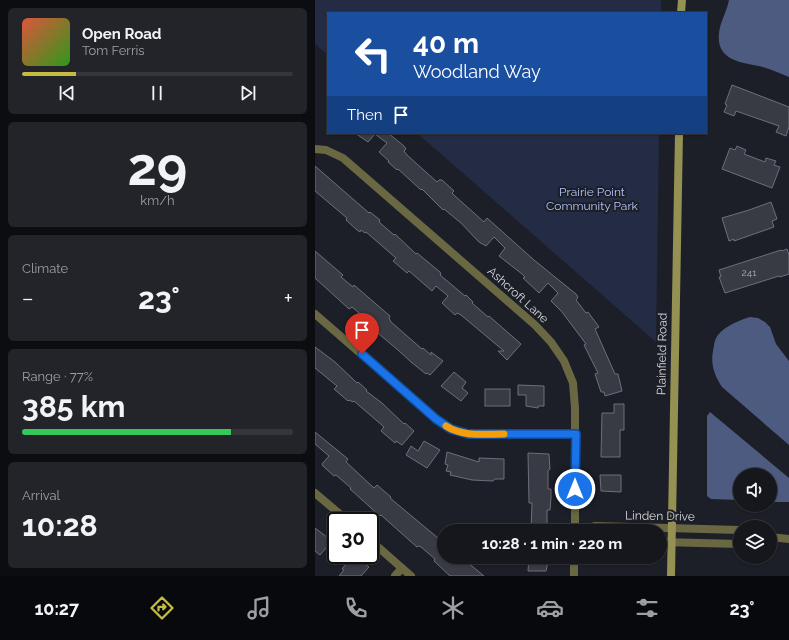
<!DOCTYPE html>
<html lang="en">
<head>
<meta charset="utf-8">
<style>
	:root { --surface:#15171d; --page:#22242a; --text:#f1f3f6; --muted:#9d9fa4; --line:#34363b; --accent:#c4bc3e }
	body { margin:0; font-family:Raleway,sans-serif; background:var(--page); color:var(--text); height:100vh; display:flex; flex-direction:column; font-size:15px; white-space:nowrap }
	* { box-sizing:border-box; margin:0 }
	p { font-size:13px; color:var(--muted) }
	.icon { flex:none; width:22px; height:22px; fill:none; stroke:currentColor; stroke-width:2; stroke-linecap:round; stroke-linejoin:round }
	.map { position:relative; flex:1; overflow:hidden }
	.sheet { display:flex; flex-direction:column; gap:8px; padding:8px; background:#0c0d10; width:315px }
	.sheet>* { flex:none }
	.guide { position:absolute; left:12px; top:12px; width:380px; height:122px; border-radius:0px; box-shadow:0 1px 3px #0004,0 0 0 1px var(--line); background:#1a4fa0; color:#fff; overflow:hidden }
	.tools { position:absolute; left:418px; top:468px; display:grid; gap:8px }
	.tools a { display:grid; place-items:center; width:44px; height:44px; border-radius:50%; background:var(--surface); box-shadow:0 1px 3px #0004,0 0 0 1px var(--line); font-size:20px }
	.speed { position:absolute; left:12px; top:512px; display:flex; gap:8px; font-size:20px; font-weight:700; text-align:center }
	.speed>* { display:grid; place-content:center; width:52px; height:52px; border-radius:50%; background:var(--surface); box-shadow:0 1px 3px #0004,0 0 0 1px var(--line); line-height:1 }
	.speed .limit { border:2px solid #111; border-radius:6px; background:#fff; color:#111 }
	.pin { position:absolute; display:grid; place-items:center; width:34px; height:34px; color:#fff; margin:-41px -17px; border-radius:50% 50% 50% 0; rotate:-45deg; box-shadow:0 0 4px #0007 }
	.pin .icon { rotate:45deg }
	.me { position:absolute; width:44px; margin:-22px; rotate:0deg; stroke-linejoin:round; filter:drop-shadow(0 0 3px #0008) }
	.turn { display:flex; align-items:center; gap:14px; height:84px; padding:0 20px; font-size:18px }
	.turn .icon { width:52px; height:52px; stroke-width:2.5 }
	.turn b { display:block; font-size:28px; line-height:34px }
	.then { display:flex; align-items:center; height:38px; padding:0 20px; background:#0003; gap:8px; font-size:15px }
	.big { font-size:30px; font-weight:700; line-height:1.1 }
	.sheet .card { flex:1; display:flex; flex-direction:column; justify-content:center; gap:6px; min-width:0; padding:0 14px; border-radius:6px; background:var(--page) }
	.sheet .dial { align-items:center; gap:0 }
	.dial b { font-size:52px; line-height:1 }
	.song { display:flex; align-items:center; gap:12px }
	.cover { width:48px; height:48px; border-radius:6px; background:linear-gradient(135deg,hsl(10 70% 55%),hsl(110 70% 35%)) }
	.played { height:4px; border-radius:2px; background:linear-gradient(90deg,var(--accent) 20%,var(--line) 20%) }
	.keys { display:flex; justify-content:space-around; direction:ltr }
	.heat { display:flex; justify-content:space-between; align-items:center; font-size:22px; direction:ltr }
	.charge { height:6px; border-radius:3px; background:linear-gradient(90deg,#34c759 77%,var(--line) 0) }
	.trip { position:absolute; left:122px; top:524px; width:230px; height:40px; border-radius:20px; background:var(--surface); box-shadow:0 1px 3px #0004,0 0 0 1px var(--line); font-weight:700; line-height:40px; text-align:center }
	.menu { display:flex; height:64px; justify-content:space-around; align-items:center; background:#08090c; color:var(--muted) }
	.menu .icon { width:28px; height:28px }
	.menu .selected { color:var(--accent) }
	.menu b { font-size:18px; color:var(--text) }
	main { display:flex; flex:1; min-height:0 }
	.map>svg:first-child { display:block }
	.green { fill:#242c45 }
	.water { fill:#4e5b81 }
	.building { fill:#383b43; stroke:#6d707a }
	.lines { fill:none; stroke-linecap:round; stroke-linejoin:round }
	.minor { stroke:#6a6842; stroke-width:8 }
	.secondary { stroke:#949152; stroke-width:8 }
	.route-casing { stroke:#114b97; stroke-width:10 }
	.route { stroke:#1a73e8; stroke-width:7 }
	.slow { stroke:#f59e0b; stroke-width:7 }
	.labels { text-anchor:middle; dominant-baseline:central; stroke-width:4; stroke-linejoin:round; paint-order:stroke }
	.number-label { font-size:10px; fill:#aeb1b6 }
	.park-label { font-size:12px; fill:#b3c5f9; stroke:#1c1f27 }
	.street-label { font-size:12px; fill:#d6d8dd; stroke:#1c1f27 }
</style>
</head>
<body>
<main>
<section class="sheet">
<div class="card">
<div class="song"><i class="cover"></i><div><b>Open Road</b><p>Tom Ferris</p></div></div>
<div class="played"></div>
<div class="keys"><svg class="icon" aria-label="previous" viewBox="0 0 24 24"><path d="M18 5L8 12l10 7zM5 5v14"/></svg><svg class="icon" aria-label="pause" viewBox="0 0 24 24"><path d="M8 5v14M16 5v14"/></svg><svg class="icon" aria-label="next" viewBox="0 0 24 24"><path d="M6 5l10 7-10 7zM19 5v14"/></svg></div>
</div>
<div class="card dial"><b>29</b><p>km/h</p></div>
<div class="card"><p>Climate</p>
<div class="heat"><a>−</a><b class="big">23°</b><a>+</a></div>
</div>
<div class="card"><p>Range · 77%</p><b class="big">385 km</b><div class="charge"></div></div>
<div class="card"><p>Arrival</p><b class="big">10:28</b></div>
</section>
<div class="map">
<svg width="474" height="576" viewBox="0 0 474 576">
	<rect width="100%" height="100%" fill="#1c1f27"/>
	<g class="green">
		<path d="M0,0H346V13H13V55L0,44Z"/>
		<path d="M102,133H344L341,342Z"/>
	</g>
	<g class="water">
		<path d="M414,0H474V77C464,73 455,69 444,66C425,62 401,60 404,33C405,22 412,11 414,0Z"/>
		<path d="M435,317L443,318L450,322L455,327L461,344L474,361V445L407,387C398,373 395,362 399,346C399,343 401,337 403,335C410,326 425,320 435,317Z"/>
		<path d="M395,412L474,478V502H455V475H425V500L396,499L392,496V416Z"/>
	</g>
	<g class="building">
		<path d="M417,85L474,107V127L471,136L461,132L464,126L421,111L419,116L409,112L412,105L410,104Z"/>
		<path d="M40,133H73L89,146L91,149L89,151L92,155L122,182L124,180H127L139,191L137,193L140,196L169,222L172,218L219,260L261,294L263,297L261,300L271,313L273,312L284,327L280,329L300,374H303L307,391L290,396L289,392H286L280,374L283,373L269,345L271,344L247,312L236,301L243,293L233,283L224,293L208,278L210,277L207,274L184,256L190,248L179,237L171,246L164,242L146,223L129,209L128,210L107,189L106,190L83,169L82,170L73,162L74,161L64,152L72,143L60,134L53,142Z"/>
		<path d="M422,146L431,150L429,154L450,162L451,158L461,161L459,165L465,167L457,188L407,169L415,148L420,150Z"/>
		<path d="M0,166L54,213L55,212L65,220L64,222L79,235L80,234L101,254L102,253L125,272L126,274L125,275L150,296L151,295L158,302L157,303L173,317L174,316L206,344L192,360L183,351H189L146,315L142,313L140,315L127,303L133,296L121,286L117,291L94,271L92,273L78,261L81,258L51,232L50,233L46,230L45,232L42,230L31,220L32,218L0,191Z"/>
		<path d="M456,202L462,219L457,221L459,227L419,241V239L414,241L407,218L434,210Z"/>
		<path d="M472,249L474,255V274L465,277L464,276L410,293L404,277H406L404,270L466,250L467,251Z"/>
		<path d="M0,251L28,275L26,277L38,287L39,285L75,316L74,318L76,322L107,349L108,348L116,355V352L128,361L115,375L112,373L111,374L96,362L83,350L51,323L52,321L50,318L37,307L34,309L0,278Z"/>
		<path d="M0,347L20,362L42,383L43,382L52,390L51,391L67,403L89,424L90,423L99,431L87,445L81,441L80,443L66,431L69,427L39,401L38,402L34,400L33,401L19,389L22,386L0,368Z"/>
		<path d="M139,372L151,382L147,388L153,393L146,401L126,386Z"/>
		<path d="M203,385L229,386V406H223V408L211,406V395H203Z"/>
		<rect x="170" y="389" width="25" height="17"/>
		<path d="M299,404H309V430H305V457H286L287,413H299Z"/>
		<path d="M0,432L33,459L31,462L59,488L62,485L76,497L75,498L129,543V557H146L169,576H135L119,561L120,559L106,547L104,546L102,547L94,540L66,515L65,516L35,489L36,488L21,475L19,476L8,466L7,464L14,456L0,444Z"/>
		<path d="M109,441L125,450L112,468L91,455L96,446L103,451Z"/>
		<path d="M132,452L164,462V458L189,459V479H180L178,481L157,480L135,475L136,472L131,471L133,465L130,464Z"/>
		<path d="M213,453L234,454L235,469L233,471V489H236V498L235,510H232V531H216L217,503H214Z"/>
		<path d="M285,475H306V492L286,491Z"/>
		<path d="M0,528L17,541L5,555L0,551Z"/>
		<path d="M38,555L54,567L46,576H24L29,570L27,569Z"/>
		<path d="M214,557H234L231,571H213Z"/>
	</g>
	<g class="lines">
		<g class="minor">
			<path d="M0,149L11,150L28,158L220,325L236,342L249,361L258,383L260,408V531"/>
			<path d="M0,314L121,419L136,429L153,434L261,433"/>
			<path d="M0,493L33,521"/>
			<path d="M265,531L280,526L425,530"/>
			<path d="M455,537L474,539"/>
			<path d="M55,540L96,576"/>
			<path d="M345,542L425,544"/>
			<path d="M80,576L87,568"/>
			<path d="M259,576V557"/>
		</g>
		<g class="secondary">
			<path d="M366,13L367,0"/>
			<path d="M356,576L364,133"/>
		</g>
	</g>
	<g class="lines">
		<defs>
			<path id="route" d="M47,354L121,419L136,429L153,434H261L260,489"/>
		</defs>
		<use href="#route" class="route-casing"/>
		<use href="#route" class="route"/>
		<path class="slow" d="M131,426C148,437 169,434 189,434"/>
	</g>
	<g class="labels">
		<g class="number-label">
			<text x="434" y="272">241</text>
		</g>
		<g class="park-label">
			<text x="277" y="192">Prairie Point<tspan x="277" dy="14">Community Park</tspan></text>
		</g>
		<g class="street-label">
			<text transform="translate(203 295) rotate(42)">Ashcroft Lane</text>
			<text transform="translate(347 354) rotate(-89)">Plainfield Road</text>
			<text transform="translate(345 516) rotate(1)">Linden Drive</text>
		</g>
	</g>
</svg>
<div class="tools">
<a><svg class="icon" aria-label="sound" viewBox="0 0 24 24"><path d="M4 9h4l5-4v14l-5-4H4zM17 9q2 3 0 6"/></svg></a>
<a><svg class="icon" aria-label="layers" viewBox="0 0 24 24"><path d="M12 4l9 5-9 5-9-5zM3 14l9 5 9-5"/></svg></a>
</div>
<div class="speed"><div class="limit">30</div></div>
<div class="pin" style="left:47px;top:354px;background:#d93025"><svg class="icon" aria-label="arrive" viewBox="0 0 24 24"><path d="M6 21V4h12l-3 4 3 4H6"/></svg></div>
<svg class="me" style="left:260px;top:489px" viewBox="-20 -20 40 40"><circle r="17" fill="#1a73e8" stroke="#fff" stroke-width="3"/><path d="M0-11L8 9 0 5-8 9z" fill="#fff"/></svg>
<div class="trip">10:28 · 1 min · 220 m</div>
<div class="guide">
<div class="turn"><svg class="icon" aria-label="left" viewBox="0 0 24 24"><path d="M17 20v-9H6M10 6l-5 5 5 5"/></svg><div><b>40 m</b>Woodland Way</div></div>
<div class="then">Then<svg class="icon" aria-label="arrive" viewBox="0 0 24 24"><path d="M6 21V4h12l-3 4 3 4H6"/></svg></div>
</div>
</div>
</main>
<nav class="menu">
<b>10:27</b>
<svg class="icon selected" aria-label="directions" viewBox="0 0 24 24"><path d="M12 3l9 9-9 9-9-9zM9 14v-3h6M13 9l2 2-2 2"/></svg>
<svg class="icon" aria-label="music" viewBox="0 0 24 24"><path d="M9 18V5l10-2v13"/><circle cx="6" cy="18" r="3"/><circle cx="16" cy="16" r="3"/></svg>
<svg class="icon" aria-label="phone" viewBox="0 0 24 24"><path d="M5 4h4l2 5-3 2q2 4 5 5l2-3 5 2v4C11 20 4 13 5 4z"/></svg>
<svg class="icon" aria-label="climate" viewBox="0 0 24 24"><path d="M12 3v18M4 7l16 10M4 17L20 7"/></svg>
<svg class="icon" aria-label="car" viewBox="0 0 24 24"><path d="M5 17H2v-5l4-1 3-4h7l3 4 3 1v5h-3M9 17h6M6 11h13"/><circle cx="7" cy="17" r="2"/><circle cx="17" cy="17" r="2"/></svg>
<svg class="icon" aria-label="filters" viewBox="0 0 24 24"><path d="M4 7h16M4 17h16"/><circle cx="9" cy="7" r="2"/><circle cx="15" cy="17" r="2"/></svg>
<b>23°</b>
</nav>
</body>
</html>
